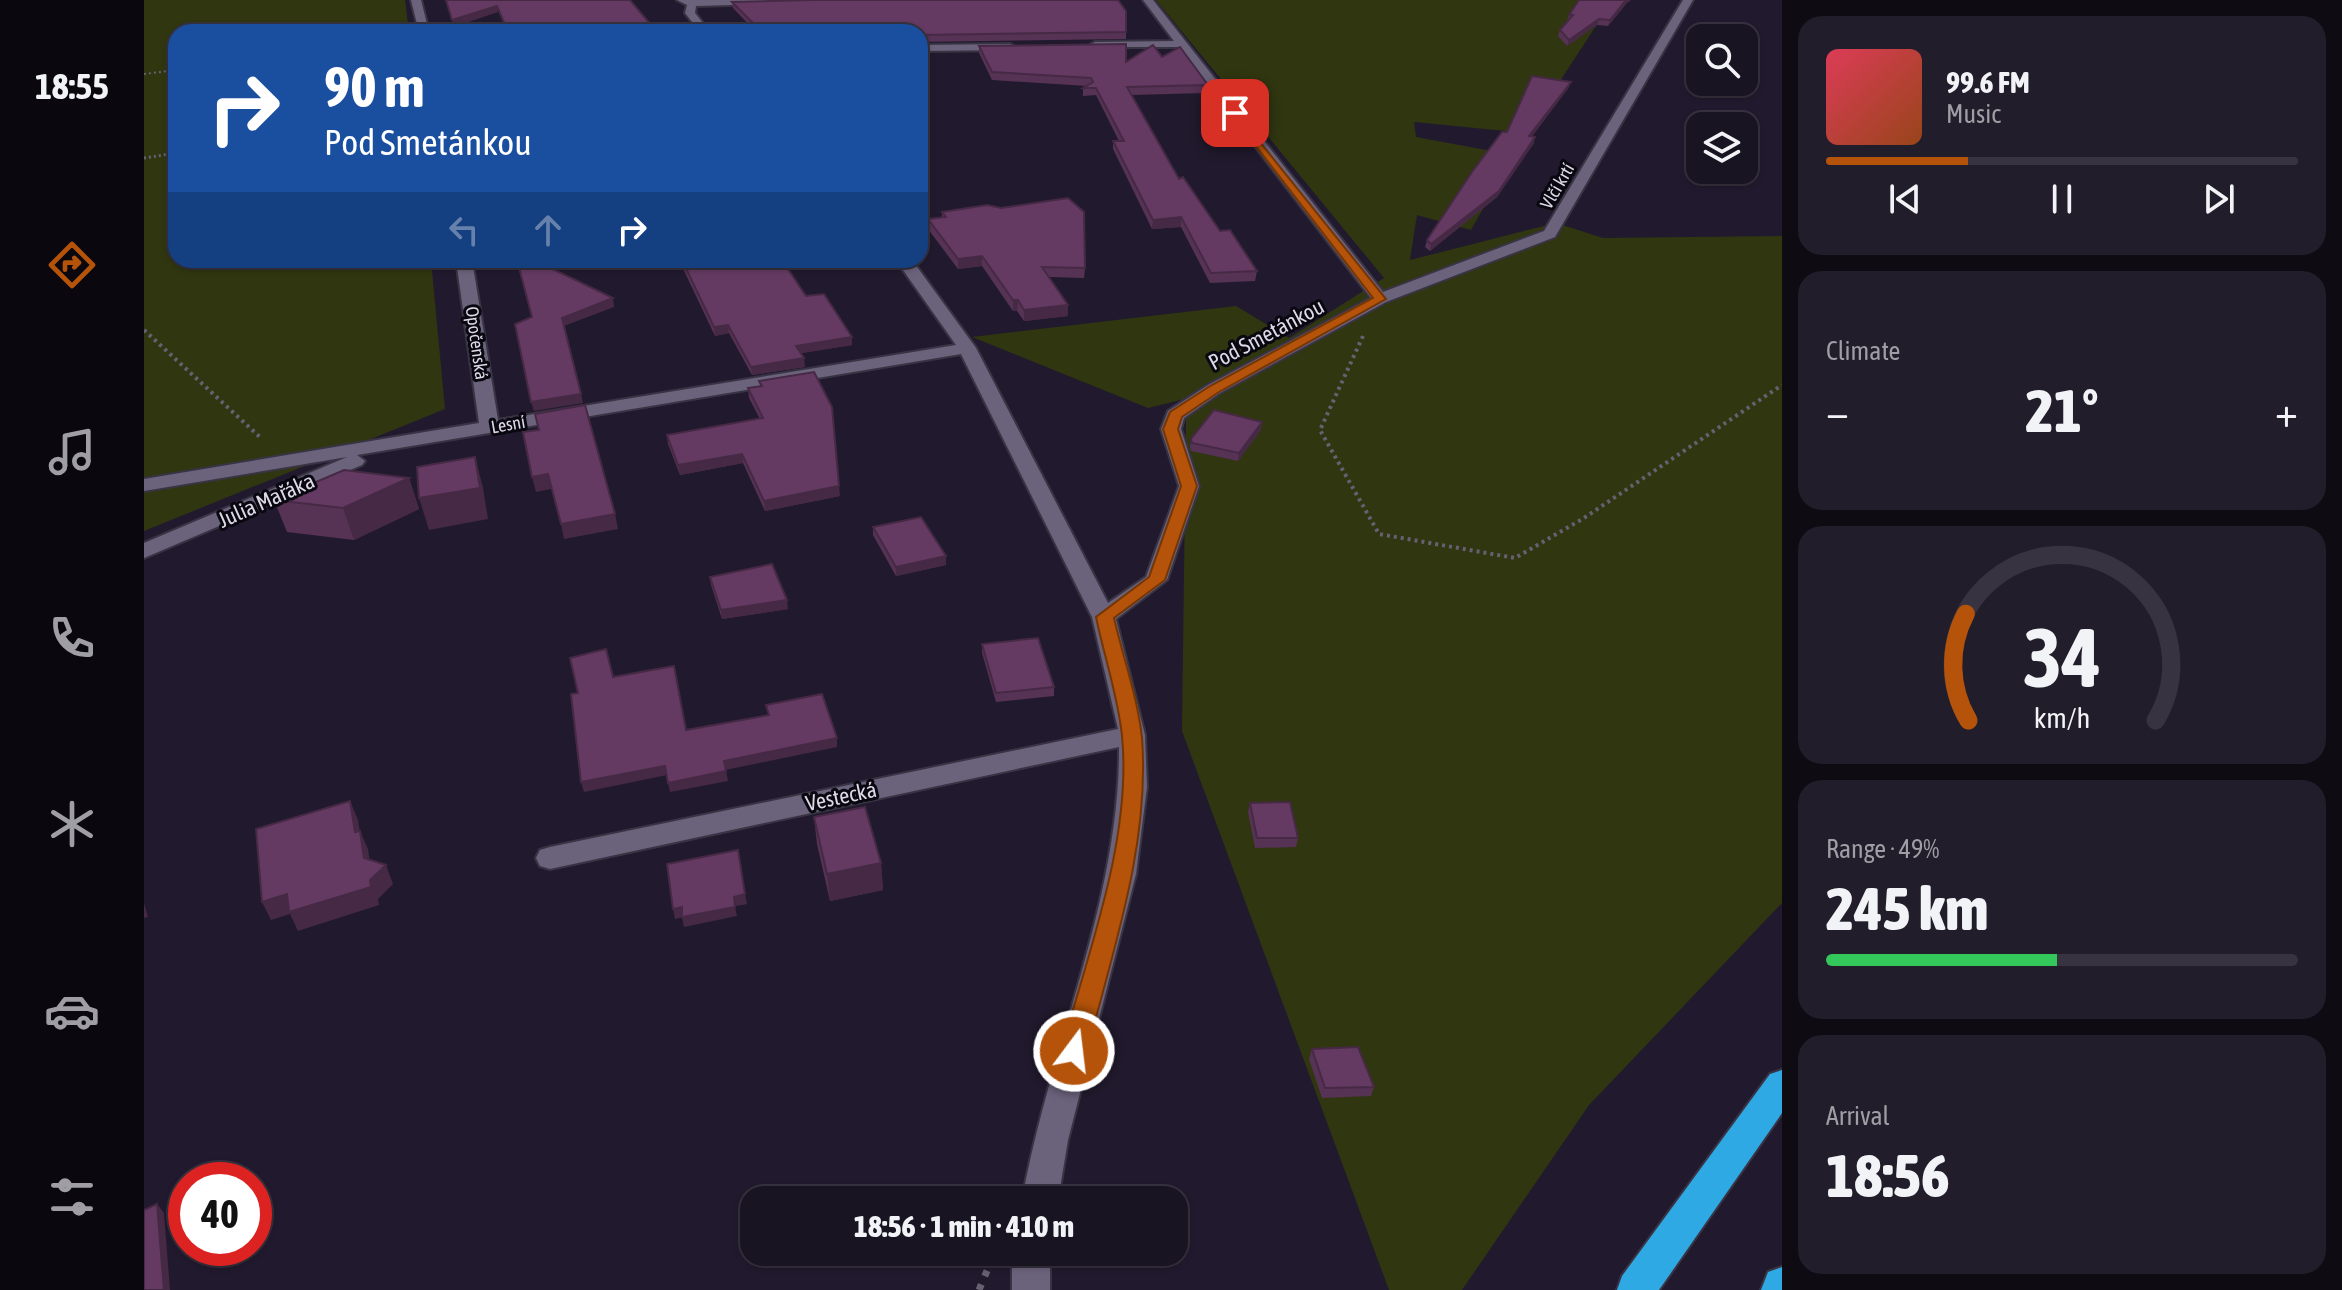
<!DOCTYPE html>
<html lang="en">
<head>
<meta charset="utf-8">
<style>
	:root { --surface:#191422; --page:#221d2a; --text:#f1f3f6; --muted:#9f9ea5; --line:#373340; --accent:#b45309 }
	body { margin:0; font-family:"Asap Condensed",sans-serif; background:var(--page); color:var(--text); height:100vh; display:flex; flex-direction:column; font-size:30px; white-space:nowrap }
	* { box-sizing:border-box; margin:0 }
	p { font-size:26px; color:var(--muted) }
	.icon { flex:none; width:44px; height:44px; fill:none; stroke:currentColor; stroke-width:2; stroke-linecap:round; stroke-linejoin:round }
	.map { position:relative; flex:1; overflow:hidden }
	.side { display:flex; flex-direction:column; gap:16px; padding:16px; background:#0e0b13; width:560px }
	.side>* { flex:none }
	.guide { position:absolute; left:24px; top:24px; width:760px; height:244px; border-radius:24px; box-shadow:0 2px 6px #0004,0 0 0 2px var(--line); background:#1a4fa0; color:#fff; overflow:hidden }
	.tools { position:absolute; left:1542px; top:24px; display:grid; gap:16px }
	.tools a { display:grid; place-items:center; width:72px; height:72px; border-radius:16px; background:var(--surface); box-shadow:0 2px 6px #0004,0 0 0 2px var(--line); font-size:40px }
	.speed { position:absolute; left:24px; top:1162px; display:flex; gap:16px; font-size:40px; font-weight:700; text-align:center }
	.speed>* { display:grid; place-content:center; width:104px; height:104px; border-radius:50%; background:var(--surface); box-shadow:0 2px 6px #0004,0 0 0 2px var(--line); line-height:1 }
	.speed .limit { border:12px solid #d22; background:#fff; color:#111 }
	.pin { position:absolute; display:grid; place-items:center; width:68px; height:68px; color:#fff; margin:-34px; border-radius:16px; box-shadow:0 4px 12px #0006 }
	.me { position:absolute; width:88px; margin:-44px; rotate:15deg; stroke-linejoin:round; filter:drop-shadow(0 0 6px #0008) }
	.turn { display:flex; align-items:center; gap:28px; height:168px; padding:0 24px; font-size:36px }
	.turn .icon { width:104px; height:104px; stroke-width:2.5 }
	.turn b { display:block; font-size:56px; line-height:68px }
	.lanes { display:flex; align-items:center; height:76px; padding:0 24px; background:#0003; justify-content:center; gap:40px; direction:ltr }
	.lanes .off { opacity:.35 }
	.big { font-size:60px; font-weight:800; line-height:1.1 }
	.side .card { flex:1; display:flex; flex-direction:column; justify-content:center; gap:12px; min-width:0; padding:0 28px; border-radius:24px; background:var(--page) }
	.side .dial { align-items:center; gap:0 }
	.dial svg { height:208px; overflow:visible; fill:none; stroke:var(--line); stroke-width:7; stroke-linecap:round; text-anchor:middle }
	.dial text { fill:var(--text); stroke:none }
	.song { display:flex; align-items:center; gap:24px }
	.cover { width:96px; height:96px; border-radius:12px; background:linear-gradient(135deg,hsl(350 70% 55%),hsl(20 70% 35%)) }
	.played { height:8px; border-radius:4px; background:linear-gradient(90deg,var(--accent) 30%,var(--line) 30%) }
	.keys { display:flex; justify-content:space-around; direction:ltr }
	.heat { display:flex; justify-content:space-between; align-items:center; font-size:44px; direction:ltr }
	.charge { height:12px; border-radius:6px; background:linear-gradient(90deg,#34c759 49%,var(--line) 0) }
	.trip { position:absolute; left:596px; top:1186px; width:448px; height:80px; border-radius:24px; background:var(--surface); box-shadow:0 2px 6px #0004,0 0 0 2px var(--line); font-weight:800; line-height:80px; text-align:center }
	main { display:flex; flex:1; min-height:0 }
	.menu { display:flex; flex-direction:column; width:144px; justify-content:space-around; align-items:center; background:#0a080e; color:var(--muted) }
	.menu .icon { width:56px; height:56px }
	.menu .current { color:var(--accent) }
	.menu b { font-size:36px; color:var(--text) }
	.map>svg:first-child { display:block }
	.green { fill:#303610 }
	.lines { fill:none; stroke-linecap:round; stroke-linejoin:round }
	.minor-casing { stroke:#393444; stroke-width:4 }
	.highway-casing { stroke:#393444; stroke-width:4 }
	.path-far3 { stroke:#666071; stroke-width:2; stroke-dasharray:2 3; stroke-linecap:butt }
	.path-far2 { stroke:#666071; stroke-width:3; stroke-dasharray:2 3; stroke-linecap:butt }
	.path-far1 { stroke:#666071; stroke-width:4; stroke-dasharray:3 4; stroke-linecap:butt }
	.path { stroke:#666071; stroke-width:7; stroke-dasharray:6 9; stroke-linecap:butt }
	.minor { fill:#6b637c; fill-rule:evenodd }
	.highway { fill:#2ea9e4; fill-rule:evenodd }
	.wall { fill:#563254 }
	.shaded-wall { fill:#462945 }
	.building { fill:#643a62; stroke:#462945; stroke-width:2 }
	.route { fill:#b45309; stroke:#753606; stroke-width:2 }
	.labels { text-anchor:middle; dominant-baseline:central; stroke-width:6; stroke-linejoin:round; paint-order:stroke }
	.far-street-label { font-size:18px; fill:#ddd9e7; stroke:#09070f }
	.street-label { font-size:22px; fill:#ddd9e7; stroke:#09070f }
</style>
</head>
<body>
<main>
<nav class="menu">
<b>18:55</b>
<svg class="icon current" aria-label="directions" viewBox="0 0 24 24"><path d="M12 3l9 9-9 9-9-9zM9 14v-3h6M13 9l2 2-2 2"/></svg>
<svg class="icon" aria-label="music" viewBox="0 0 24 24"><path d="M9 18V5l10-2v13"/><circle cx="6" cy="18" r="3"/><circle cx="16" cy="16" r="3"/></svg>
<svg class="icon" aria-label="phone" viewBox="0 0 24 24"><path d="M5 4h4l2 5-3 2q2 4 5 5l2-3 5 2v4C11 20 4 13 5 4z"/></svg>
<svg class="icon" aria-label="climate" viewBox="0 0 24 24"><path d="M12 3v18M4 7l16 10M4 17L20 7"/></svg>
<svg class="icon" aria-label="car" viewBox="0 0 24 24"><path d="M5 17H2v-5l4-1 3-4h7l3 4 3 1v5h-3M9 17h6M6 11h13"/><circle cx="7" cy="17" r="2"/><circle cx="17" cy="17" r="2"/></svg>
<svg class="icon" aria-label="filters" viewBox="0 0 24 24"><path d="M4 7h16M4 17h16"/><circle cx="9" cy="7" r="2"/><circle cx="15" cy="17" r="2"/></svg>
</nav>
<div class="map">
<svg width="1638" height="1290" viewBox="0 0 1638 1290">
	<rect width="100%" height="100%" fill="#211a2e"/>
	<g class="green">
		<path d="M0,0H261L265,32H32V260H287L301,409L0,531Z"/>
		<path d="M1012,0H1469L1382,133L1270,122L1272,137L1369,155L1327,230L1273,215L1266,260L1412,223L1459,238L1638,236V903L1445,1105L1318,1290H1245L1038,731L1042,417L1082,389L1004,408L828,337L1092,306L1145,338L1240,278Z"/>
	</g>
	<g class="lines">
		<defs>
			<g id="minor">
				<path d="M267,0H277L285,32H275Z"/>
				<path d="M533,0H625L626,1L621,4L552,6L551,13L566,32H556L541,13L543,5Z"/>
				<path d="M999,0H1009L1239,292L1400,231L1539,0H1549L1411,237L1242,302L1076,393L1040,418L1037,429L1055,486L1023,580L972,619L1001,735L1003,787L992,874L924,1140L914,1200H878C905,1049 976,900 975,747L406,869L396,866L392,858L396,850L406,847L974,729L948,617L817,354L213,455L221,461L218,465L0,558V543L203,457L0,491V479L335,423L312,260H328L354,420L812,345L752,260H768L832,348L964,603L1002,577L1035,486L1017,429L1024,411L1064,385L1227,298L1035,47H947L946,45L951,42L1030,41Z"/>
				<path d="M776,45L866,44L871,47L866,50L776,51Z"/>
				<rect x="868" y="1252" width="38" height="38"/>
			</g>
			<g id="highway">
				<path d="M1638,1070V1113L1515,1290H1473L1478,1276L1626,1074Z"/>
				<path d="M1638,1267V1290H1617L1624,1272Z"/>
			</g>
		</defs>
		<use href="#minor" class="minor-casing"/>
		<use href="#highway" class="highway-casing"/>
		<path class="path-far3" d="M0,74L32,70"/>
		<path class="path-far2" d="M0,158L32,153"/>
		<g class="path-far1">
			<path d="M0,330L118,439"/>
			<path d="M1219,336L1176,430L1235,534L1371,558L1440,518L1638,385"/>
		</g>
		<path class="path" d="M835,1290L847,1261"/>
		<use href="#minor" class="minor"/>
		<use href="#highway" class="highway"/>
	</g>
	<g class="wall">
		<path d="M588,2L982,11V39L776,42V32H612L589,8Z"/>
		<path d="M1482,4L1464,26L1453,25L1423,46L1414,36L1416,30L1423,21L1425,15Z"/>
		<path d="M835,46L982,62L1018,57L1064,85L1063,93L987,95L1035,179L1076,231L1113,271L1111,281L1066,283L1037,227L1008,229L969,149V141H975L952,95L939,96V88L943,86L848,80L835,53Z"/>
		<path d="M1425,87L1388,136L1390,143L1353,197L1286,251L1281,247L1283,240L1363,132Z"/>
		<path d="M798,212L941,268L940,278L905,277L924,305V316L880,321L873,311H869L838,266L814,269L784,229V219L798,217Z"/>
		<path d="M535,260H579L583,266L662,296L708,345L657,353L661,367L608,375L585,333L571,336Z"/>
		<path d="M615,381L696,496L621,511L599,463L536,475L524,444L523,435L616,419L605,398L604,388L616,386Z"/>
		<path d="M1117,430L1094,461L1047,451L1046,447L1047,439Z"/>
		<path d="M265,478L275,509L210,540L143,532L130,500Z"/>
		<path d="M729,527L802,565L752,576L729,535Z"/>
		<path d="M566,577L644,609L578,619L567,585Z"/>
		<path d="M838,644L910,687V696L852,702L838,653Z"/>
		<path d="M1106,803L1154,838L1152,847L1111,848L1104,812Z"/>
		<path d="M670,817L737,863L739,890L686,901L673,844Z"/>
		<path d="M1168,1049L1230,1087L1227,1096L1178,1098L1165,1059Z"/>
	</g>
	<g class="shaded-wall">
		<path d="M1482,0H1487L1482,4L1464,26L1466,20Z"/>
		<path d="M353,6L354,12L310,27L308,20Z"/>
		<path d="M1455,19L1453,25L1423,46L1425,40Z"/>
		<path d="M1427,82L1425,87L1384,142L1385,136Z"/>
		<path d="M776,104H781L782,111L776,112Z"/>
		<path d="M1391,137L1390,143L1353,197L1286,251L1287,244Z"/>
		<path d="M1037,217V227L1008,229L1009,220Z"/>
		<path d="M838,256V266L814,269V259Z"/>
		<path d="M469,298L470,307L420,326L418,318Z"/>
		<path d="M869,300H874L873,311H869Z"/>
		<path d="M924,305V316L880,321V310Z"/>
		<path d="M584,325L585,333L571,336L570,327Z"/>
		<path d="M708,337V345L653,354L652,346Z"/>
		<path d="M660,358L661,367L608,375L607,367Z"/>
		<path d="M437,394L439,403L390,411L387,402Z"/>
		<path d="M1118,422L1117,430L1094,461L1095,453Z"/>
		<path d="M598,454L599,463L536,475L534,465Z"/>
		<path d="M331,457L339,488L344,519L285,530L275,498Z"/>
		<path d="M404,474L407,489L392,492L388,477Z"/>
		<path d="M265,478L275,509L210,540L199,508Z"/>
		<path d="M695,486L696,496L621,511L620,501Z"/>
		<path d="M471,514L474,529L420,539L417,524Z"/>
		<path d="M802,556V565L752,576V567Z"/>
		<path d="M643,600L644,609L578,619L577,610Z"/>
		<path d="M693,738V747L581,770L580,761Z"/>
		<path d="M521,766L523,775L440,792L437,782Z"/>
		<path d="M582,771L584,781L526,792L524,783Z"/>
		<path d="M206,801L214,820L219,851L211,832Z"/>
		<path d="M216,831L224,849L228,876L220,858Z"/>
		<path d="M737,863L739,890L686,901L683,874Z"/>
		<path d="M242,865L249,884L234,899L235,905L154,931L146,914L127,920L118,902L143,894L226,880Z"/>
		<path d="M601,894L603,904L592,906L590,897Z"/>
		<path d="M0,903L4,917L0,918Z"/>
		<path d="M538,907L539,917L531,919L529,909Z"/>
		<path d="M591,907L593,916L540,927L538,917Z"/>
		<path d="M13,1204L20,1213L26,1290H20Z"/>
	</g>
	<g class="building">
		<path d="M302,0H486L513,32H364L353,6L308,20Z"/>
		<path d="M668,0H974L982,11V32L776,35V32H618L588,2Z"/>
		<path d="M1435,0H1482L1466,20L1455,19L1425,40L1416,30L1429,15H1425Z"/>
		<path d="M982,44V62L1009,45L1018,57L1036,47L1064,85L983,87L1035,179L1039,177L1076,231L1086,230L1113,271L1067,273L1037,217L1009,220L969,141H980L952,88H939L949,82L947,78L848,72L835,46Z"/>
		<path d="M1388,76L1427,82L1385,136L1391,137L1355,191L1287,244L1283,240L1328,172L1358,132H1363Z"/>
		<path d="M924,198L940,212L941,268L898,267L924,305L880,310L874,300H869L838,256L814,259L784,219L802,217L798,212L843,205L857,208Z"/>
		<path d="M373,260H390L469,298L418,318L437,394L387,402L371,324L388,317Z"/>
		<path d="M538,260H579L583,266L629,260H638L662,296L680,294L708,337L652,346L660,358L607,367L584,325L570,327Z"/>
		<path d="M670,372L688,407L695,486L620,501L598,454L534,465L523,435L619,418L604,388L618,386L615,381Z"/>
		<path d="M441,405L471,514L417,524L404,474L388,477L379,432L395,430L391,414Z"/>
		<path d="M1070,410L1118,422L1095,453L1048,443L1047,439Z"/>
		<path d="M331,457L336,488L275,498L273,467Z"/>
		<path d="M200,470L265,478L199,508L130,500Z"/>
		<path d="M777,517L802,556L752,567L729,527Z"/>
		<path d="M628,564L643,600L577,610L566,577Z"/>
		<path d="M894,638L910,687L852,693L838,644Z"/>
		<path d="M462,649L469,677L530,666L542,730L625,715L622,705L678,694L693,738L580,761L582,771L524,783L521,766L437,782L427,694L434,693L426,658Z"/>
		<path d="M206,801L211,832L216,831L220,858L242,865L226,880L227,887L145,912L143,894L118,902L112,829Z"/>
		<path d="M1146,802L1154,838H1113L1106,803Z"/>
		<path d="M721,807L737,863L683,874L670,817Z"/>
		<path d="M594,850L601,894L590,897L591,907L538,917V907L529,909L523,864Z"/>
		<path d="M1214,1047L1230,1087L1181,1088L1168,1049Z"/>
		<path d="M13,1204L20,1290H0V1210Z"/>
	</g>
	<path class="route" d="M1091,111L1242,299L1075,392L1038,417L1034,429L1053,486L1021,580L970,618C979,657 994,699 998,738C1006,844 969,950 943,1051L939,1059L930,1062L921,1059L917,1051C944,953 988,839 978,736C974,696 960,656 952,617L1005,577L1037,486L1019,429L1026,412L1066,386L1229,298L1088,115Z"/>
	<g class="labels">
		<g class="far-street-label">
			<text transform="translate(1413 186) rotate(-60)">Vlčí krtí</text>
			<text transform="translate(333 343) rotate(82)">Opočenská</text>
			<text transform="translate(364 424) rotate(-10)">Lesní</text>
		</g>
		<g class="street-label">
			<text transform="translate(1122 334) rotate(-28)">Pod Smetánkou</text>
			<text transform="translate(122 500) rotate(-24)">Julia Mařáka</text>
			<text transform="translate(697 796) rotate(-12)">Vestecká</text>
		</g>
	</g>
</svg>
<div class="tools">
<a><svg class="icon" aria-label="search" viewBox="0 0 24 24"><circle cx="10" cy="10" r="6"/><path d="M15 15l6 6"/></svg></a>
<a><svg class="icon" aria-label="layers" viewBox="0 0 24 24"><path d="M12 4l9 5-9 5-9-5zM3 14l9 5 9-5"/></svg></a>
</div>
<div class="speed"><div class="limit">40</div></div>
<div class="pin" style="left:1091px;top:113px;background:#d93025"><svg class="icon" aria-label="arrive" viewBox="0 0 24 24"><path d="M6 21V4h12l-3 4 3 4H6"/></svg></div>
<svg class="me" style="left:930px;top:1051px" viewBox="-20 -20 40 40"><circle r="17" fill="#b45309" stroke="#fff" stroke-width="3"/><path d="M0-11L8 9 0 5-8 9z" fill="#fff"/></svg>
<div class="trip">18:56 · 1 min · 410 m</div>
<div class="guide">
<div class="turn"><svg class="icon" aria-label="right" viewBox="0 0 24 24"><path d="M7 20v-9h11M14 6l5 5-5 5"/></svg><div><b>90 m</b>Pod Smetánkou</div></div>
<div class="lanes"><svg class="icon off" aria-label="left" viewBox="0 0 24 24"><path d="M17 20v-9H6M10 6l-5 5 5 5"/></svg><svg class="icon off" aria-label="ahead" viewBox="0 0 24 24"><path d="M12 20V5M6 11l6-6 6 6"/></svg><svg class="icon" aria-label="right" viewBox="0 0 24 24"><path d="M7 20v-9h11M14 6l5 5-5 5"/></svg></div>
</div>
</div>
<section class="side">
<div class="card">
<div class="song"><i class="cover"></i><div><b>99.6 FM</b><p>Music</p></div></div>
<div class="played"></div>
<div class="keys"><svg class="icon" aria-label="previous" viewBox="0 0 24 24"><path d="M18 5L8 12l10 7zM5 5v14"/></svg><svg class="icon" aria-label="pause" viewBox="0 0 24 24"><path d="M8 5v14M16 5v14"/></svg><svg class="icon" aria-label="next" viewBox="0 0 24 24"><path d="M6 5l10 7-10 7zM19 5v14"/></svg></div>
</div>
<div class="card"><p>Climate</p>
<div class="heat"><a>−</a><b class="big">21°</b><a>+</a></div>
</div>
<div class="card dial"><svg viewBox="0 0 100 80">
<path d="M14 69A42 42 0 1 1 86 69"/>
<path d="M14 69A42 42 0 0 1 13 28" stroke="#b45309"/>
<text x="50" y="56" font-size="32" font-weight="700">34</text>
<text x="50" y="72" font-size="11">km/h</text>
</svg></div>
<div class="card"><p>Range · 49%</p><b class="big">245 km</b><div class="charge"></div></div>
<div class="card"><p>Arrival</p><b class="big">18:56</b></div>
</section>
</main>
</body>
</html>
